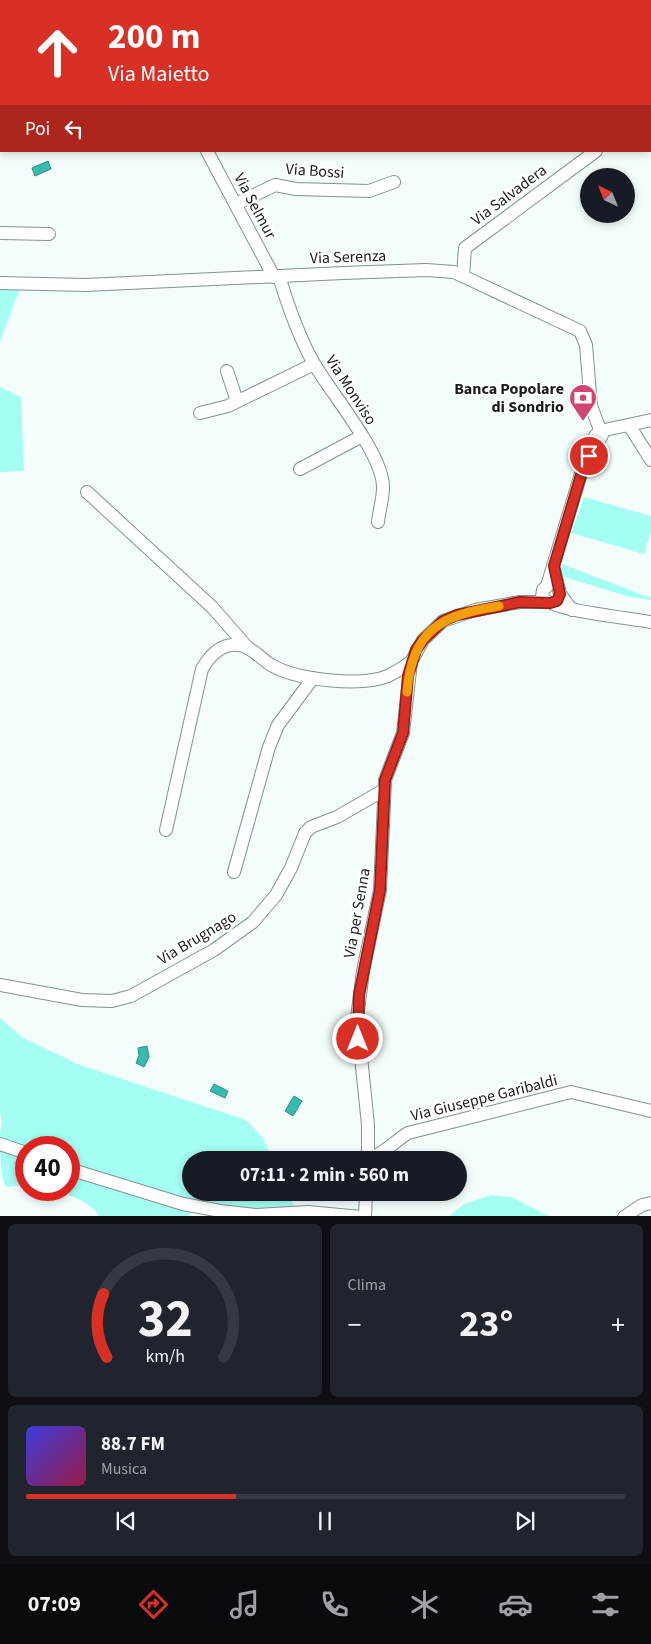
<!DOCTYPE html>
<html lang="it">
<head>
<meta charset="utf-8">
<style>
	:root { --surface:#171b24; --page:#20242c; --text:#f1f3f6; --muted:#9ea1a6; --line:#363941; --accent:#d93025 }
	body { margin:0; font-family:"Source Sans 3",sans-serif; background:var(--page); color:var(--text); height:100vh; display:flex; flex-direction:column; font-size:19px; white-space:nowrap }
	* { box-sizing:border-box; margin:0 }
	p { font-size:16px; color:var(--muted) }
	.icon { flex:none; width:28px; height:28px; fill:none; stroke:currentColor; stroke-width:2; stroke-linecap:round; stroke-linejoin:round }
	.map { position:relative; height:1216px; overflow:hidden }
	.panel { display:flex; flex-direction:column; gap:8px; padding:8px; background:#0d0f14; flex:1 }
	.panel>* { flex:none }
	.hud { position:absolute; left:0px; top:0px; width:651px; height:152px; box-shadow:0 2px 8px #0003; background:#d93025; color:#fff; overflow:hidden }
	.needle { width:32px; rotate:317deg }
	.tools { position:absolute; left:580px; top:168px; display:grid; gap:10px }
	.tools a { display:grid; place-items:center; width:55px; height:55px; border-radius:50%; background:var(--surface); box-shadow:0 2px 8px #0003; font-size:25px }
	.speed { position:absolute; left:15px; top:1136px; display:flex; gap:10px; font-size:25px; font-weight:700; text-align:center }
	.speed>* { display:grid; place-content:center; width:65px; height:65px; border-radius:50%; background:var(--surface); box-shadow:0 2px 8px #0003; line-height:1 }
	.speed .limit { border:8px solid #d22; background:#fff; color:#111 }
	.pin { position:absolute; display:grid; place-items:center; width:42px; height:42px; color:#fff; margin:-21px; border:2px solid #fff; border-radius:50%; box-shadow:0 1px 5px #0007 }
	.me { position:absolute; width:55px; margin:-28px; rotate:0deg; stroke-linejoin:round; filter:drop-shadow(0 0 4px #0008) }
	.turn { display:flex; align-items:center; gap:18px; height:105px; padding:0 25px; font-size:22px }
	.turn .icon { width:65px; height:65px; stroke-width:2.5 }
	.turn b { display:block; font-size:35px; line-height:42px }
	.then { display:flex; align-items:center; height:48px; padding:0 25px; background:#0003; gap:10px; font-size:19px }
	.big { font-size:38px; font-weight:700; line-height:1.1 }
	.panel .widget { flex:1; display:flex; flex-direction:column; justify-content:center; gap:8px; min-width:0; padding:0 18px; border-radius:8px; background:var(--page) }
	.panel .dial { align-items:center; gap:0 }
	.dial svg { height:130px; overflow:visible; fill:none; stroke:var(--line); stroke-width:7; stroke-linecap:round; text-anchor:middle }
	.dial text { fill:var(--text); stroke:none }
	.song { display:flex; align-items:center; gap:15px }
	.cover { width:60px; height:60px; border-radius:8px; background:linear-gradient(135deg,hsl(240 70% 55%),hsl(340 70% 35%)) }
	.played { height:5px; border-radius:2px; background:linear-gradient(90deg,var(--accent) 35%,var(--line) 35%) }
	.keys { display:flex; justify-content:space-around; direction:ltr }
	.heat { display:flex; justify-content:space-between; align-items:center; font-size:28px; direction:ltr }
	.panel .tiles { flex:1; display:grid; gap:8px; grid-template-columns:1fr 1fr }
	.widget:last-child { grid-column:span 2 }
	.trip { position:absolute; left:182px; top:1151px; width:285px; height:50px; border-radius:25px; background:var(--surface); box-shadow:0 2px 8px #0003; font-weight:700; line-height:50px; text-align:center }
	.menu { display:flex; height:80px; justify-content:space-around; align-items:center; background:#090b0e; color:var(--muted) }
	.menu .icon { width:35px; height:35px }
	.menu .current { color:var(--accent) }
	.menu b { font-size:22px; color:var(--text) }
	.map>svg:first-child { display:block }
	.green { fill:#a5fef2 }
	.water { fill:#36bcae; stroke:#2d8d82 }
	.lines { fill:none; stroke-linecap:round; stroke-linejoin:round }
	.minor-casing { stroke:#81928f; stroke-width:14 }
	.minor { stroke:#fff; stroke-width:12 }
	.route-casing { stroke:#8d1f18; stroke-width:12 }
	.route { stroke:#d93025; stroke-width:9 }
	.slow { stroke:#f59e0b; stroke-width:9 }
	.labels { text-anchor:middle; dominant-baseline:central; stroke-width:5; stroke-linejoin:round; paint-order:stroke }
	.street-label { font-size:16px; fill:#171e1d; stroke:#fff }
	.poi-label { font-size:16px; font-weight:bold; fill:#171e1d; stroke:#fff; text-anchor:end }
</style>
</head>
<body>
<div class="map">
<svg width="651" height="1217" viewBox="0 0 651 1217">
	<rect width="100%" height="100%" fill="#f3fefc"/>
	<g class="green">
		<path d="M121,0H262L122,1Z"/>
		<path d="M0,288H20L0,342Z"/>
		<path d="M0,387L21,397L24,471L0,472Z"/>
		<path d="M584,497L651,516V532L644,554L571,533Z"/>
		<path d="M562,564L651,598V600L630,597L561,576Z"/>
		<path d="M0,1018L23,1038L80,1065L246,1120L263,1138L273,1160H191V1192L288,1193L296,1211L191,1208L190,1216H98C94,1203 69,1195 57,1190H69V1148H26V1185L6,1187C0,1175 0,1149 0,1133C1,1125 3,1122 0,1114Z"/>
		<path d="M491,1195L511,1197L549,1216H449L464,1204Z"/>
	</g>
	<g class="water">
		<path d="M48,161L51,169L35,176L32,168Z"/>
		<path d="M147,1046L149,1057L144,1067L136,1063L139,1056L138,1048Z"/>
		<path d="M214,1084L228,1091L225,1098L210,1091Z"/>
		<path d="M294,1096L302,1101L293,1116L285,1111Z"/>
	</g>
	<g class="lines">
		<defs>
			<g id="minor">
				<path d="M73,0L74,1"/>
				<path d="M601,0L604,1"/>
				<path d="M650,18H651"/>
				<path d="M650,129H651"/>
				<path d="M207,151L274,277"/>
				<path d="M236,204L275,185L296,189L369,191L394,182"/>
				<path d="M0,233L49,234"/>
				<path d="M279,276C288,306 298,335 313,362C330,392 384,455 383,488C383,499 379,511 378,522"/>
				<path d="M463,276L465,248L596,151"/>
				<path d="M0,283L86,285L343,273L426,270L454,272L580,331L586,345L591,406L602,435L589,456L588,462"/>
				<path d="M227,371L237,401"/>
				<path d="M200,413L228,406L314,364"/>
				<path d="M629,425L651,460"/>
				<path d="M595,436L600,431L651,420"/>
				<path d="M587,454L547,586L543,590L542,597C551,611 631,618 651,622"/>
				<path d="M300,469L362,436"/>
				<path d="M87,492L212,607L248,648"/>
				<path d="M554,570L560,594L572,610"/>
				<path d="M166,830L202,669C210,655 222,643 239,645C251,646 261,659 271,665C297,680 360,687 388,676C396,672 404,667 411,662"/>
				<path d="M234,872L269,747L278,725L313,678"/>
				<path d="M0,985L82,1000L112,1001L131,996L214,950L253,922L276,895L291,868L305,833L311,827L337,817L384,790"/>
				<path d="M0,1144L26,1153"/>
				<path d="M368,1160V1125L357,1018L363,971L380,890L385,780L403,733L411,662L423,640L443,621L475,610L520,602H547"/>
				<path d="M368,1160C383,1154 394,1142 408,1133L571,1092L651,1111"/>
				<path d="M69,1169L183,1204L220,1211L256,1215L308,1212L361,1217"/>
				<path d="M365,1217L366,1192"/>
				<path d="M624,1217L642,1205L651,1203"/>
			</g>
		</defs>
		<use href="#minor" class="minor-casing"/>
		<use href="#minor" class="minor"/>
	</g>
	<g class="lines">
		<defs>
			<path id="route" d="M358,1039L359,995L380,890L385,780L403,733L408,676L416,650L423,640L443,621L457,615L520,602L550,603L557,601L560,594L554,566L581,475L589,456"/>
		</defs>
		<use href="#route" class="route-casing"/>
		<use href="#route" class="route"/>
		<path class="slow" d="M407,692C412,629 442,615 499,606"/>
	</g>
	<defs>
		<symbol id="bank-pin" viewBox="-11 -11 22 30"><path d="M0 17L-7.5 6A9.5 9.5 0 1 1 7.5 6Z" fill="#d24472" stroke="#fff"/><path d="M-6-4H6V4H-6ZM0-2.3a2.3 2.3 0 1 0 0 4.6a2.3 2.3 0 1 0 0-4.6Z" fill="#fff"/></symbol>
	</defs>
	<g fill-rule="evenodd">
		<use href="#bank-pin" x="567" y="382" width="32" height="43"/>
	</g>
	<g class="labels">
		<g class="street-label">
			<text transform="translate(315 171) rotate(4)">Via Bossi</text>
			<text transform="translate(509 195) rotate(-37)">Via Salvadera</text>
			<text transform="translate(255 206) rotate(62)">Via Selmur</text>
			<text transform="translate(348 257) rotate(-2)">Via Serenza</text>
			<text transform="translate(351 390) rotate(57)">Via Monviso</text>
			<text transform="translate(357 913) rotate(-80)">Via per Senna</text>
			<text transform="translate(197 938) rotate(-31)">Via Brugnago</text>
			<text transform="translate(484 1098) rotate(-14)">Via Giuseppe Garibaldi</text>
		</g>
		<g class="poi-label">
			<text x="564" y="389">Banca Popolare<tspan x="564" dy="18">di Sondrio</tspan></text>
		</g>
	</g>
</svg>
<div class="tools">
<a><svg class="needle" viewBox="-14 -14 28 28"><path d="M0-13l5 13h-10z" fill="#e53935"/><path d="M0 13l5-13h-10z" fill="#9ea1a6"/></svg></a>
</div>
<div class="speed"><div class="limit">40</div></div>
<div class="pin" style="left:589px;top:456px;background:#d93025"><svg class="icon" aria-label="arrive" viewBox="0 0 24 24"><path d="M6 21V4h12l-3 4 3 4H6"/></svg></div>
<svg class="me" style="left:358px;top:1039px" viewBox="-20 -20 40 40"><circle r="17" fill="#d93025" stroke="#fff" stroke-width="3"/><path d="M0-11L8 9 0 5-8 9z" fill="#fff"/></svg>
<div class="trip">07:11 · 2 min · 560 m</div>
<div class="hud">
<div class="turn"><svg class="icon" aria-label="ahead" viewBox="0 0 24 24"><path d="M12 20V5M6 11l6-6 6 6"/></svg><div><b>200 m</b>Via Maietto</div></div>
<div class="then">Poi<svg class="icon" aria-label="left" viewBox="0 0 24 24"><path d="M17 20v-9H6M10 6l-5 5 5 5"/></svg></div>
</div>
</div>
<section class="panel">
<div class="tiles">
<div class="widget dial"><svg viewBox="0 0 100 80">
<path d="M14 69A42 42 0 1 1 86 69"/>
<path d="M14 69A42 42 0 0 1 12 30" stroke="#d93025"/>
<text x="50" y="56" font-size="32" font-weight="700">32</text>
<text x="50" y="72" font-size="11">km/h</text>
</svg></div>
<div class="widget"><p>Clima</p>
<div class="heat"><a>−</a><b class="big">23°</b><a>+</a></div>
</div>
<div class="widget">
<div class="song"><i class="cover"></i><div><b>88.7 FM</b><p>Musica</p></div></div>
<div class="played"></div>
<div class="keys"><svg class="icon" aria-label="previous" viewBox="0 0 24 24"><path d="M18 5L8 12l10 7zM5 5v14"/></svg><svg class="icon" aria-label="pause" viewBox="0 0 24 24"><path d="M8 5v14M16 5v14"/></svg><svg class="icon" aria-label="next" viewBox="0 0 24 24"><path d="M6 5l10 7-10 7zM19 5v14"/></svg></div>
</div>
</div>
</section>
<nav class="menu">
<b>07:09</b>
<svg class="icon current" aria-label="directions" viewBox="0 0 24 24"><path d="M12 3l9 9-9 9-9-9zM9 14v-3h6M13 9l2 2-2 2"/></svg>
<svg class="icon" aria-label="music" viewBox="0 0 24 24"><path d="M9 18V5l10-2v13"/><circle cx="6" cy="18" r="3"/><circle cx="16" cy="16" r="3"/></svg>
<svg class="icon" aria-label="phone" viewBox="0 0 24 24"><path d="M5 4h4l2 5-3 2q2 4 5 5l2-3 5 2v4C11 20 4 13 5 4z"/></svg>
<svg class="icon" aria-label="climate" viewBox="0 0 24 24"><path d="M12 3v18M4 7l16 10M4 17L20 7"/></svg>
<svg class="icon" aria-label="car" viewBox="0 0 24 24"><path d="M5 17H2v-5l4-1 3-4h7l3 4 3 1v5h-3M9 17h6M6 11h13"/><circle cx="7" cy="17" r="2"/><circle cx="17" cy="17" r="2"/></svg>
<svg class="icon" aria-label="filters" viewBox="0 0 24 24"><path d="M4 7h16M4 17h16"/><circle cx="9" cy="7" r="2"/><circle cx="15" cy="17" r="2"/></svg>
</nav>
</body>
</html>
